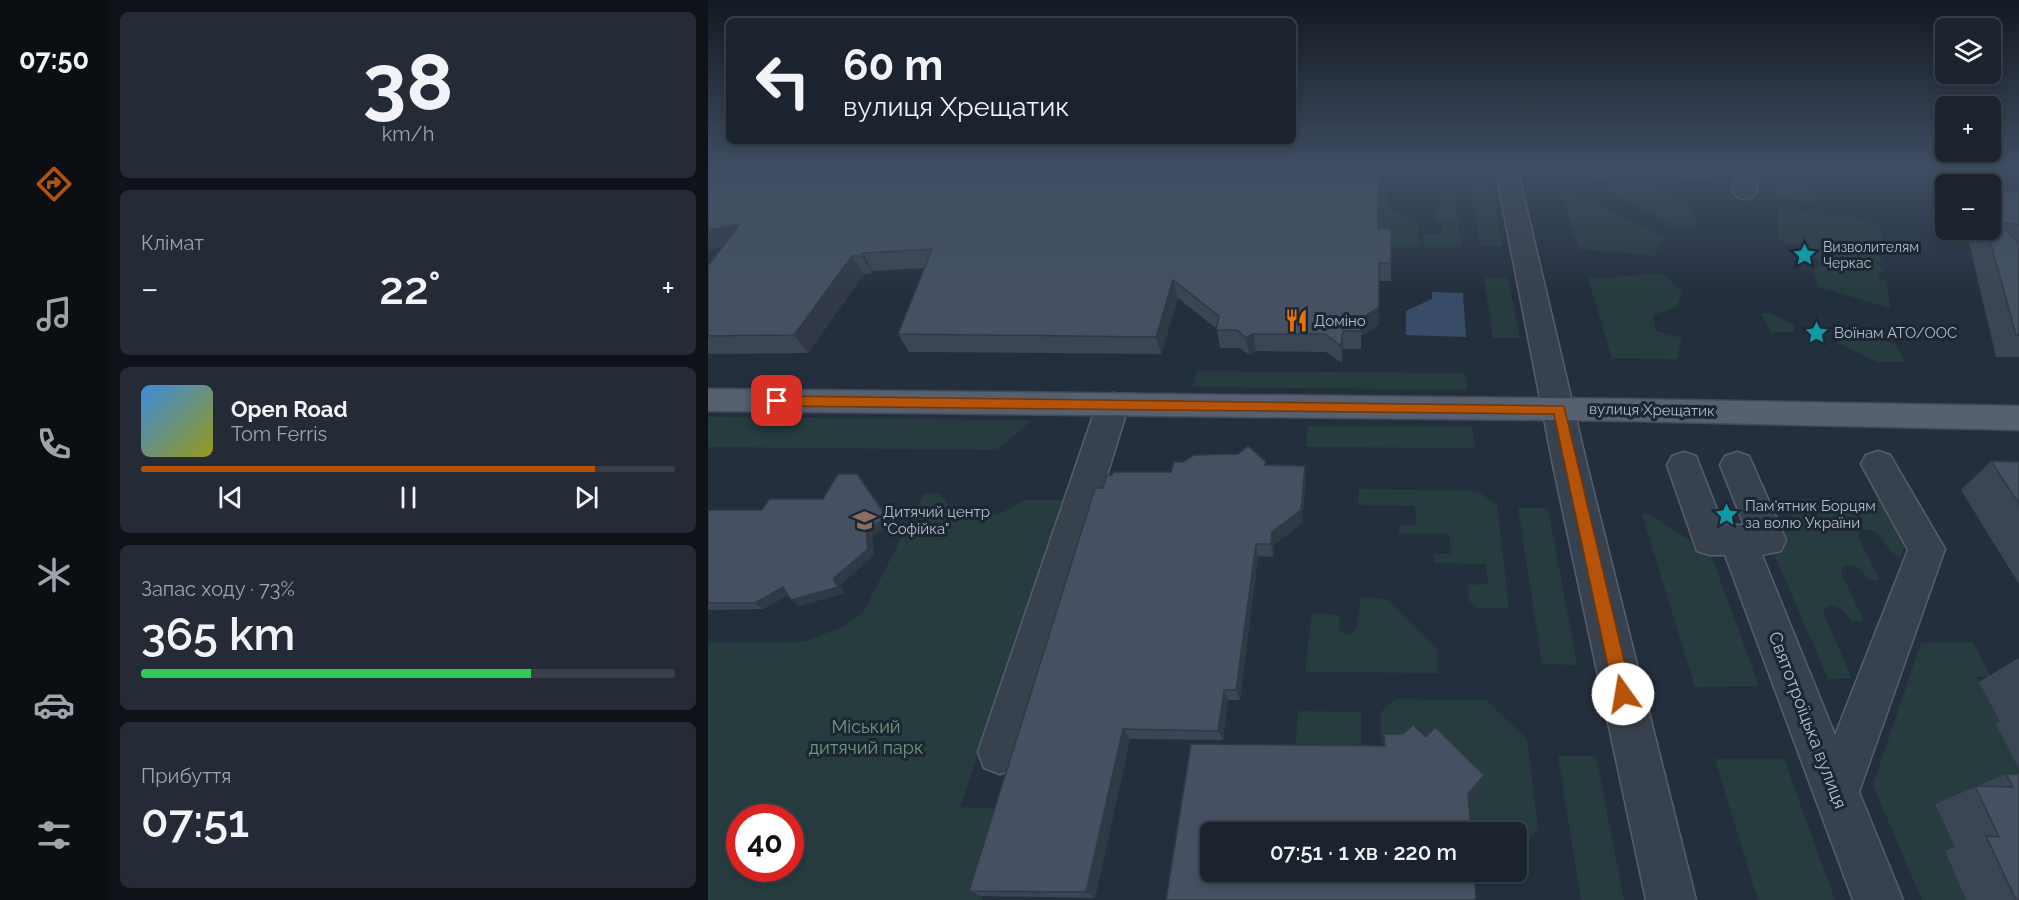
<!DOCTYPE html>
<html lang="uk">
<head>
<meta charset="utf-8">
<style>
	:root { --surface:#1b232e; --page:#242b36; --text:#f1f3f6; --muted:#a0a4aa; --line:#39404a; --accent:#b45309 }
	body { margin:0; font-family:Raleway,sans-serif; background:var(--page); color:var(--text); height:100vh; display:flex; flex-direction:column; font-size:22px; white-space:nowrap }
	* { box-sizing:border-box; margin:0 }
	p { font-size:20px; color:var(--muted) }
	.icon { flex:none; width:33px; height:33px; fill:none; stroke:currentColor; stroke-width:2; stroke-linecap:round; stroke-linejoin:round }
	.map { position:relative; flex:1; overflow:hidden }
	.side { display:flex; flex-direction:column; gap:12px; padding:12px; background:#0f1319; width:600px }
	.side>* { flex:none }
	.top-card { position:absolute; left:18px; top:18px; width:570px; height:126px; border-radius:9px; box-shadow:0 3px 9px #0003,0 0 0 2px var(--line); background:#1b232e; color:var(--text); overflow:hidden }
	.tools { position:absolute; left:1227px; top:18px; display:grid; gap:12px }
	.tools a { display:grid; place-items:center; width:66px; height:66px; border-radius:9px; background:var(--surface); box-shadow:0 3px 9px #0003,0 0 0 2px var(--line); font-size:30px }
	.speed { position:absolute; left:18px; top:804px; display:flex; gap:12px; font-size:30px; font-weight:700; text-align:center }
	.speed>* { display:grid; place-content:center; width:78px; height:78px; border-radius:50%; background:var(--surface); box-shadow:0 3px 9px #0003,0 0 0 2px var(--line); line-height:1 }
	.speed .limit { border:9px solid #d22; background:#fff; color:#111 }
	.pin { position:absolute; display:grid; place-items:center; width:51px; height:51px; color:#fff; margin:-26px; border-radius:12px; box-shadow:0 3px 9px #0006 }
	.me { position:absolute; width:66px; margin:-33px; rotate:347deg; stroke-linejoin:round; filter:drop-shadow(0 0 4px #0008) }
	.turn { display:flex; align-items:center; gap:21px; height:126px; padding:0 18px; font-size:27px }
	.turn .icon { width:78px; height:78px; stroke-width:2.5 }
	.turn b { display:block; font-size:42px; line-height:51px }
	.big { font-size:45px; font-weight:600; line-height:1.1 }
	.side .tile { flex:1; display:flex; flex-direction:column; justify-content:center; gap:9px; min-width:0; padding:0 21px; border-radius:9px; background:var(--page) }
	.side .dial { align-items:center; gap:0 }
	.dial b { font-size:78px; line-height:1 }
	.song { display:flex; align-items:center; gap:18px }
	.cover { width:72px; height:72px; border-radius:9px; background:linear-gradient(135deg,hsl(210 70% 55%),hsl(60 70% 35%)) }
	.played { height:6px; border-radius:3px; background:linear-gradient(90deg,var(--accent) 85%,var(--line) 85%) }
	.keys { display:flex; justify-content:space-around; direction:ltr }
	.heat { display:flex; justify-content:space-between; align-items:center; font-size:33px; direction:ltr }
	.charge { height:9px; border-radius:4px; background:linear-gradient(90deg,#34c759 73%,var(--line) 0) }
	.trip { position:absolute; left:492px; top:822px; width:327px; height:60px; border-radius:9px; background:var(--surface); box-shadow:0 3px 9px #0003,0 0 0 2px var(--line); font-weight:600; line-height:60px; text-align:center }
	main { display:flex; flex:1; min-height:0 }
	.menu { display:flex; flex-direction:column; width:108px; justify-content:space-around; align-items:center; background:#0b0e12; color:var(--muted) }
	.menu .icon { width:42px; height:42px }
	.menu .active { color:var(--accent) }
	.menu b { font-size:27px; color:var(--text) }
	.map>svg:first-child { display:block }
	.green { fill:#263c3f; fill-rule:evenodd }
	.water { fill:#394c67 }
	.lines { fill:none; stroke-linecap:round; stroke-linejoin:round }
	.minor-casing { stroke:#565f6c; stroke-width:3 }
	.major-casing { stroke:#414a57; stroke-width:3 }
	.minor { fill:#38414e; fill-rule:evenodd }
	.major { fill:#56606e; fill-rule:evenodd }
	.wall { fill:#3b4654 }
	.shaded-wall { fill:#303945 }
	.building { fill:#455162; stroke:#303945; stroke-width:1.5 }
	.route { fill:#b45309; stroke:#753606; stroke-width:1.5 }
	.labels { text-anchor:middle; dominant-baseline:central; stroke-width:6; stroke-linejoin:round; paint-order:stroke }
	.far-poi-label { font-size:14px; fill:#b4bcc9; stroke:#1d2633; text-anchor:start }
	.poi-label { font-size:15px; fill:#b4bcc9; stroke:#1d2633; text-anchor:start }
	.street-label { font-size:15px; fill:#b4bcc9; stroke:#1d2633 }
	.near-street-label { font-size:18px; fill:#b4bcc9; stroke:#1d2633 }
	.near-park-label { font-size:18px; fill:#6b9a76; stroke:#1d2633 }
</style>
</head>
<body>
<main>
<nav class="menu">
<b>07:50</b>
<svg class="icon active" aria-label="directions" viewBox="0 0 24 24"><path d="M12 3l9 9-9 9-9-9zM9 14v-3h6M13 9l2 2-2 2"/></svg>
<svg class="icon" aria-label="music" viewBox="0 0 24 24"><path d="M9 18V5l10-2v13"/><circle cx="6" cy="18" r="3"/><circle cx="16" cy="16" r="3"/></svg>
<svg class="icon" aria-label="phone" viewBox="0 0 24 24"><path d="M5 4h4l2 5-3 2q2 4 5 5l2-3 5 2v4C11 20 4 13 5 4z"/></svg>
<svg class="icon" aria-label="climate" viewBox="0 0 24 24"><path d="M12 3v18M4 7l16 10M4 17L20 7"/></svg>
<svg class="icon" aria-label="car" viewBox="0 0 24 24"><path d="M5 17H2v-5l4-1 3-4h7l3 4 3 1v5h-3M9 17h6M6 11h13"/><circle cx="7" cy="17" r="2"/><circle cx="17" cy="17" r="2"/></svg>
<svg class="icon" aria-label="filters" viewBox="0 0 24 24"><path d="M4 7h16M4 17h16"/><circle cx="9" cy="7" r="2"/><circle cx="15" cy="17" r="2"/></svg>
</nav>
<section class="side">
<div class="tile dial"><b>38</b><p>km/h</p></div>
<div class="tile"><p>Клімат</p>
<div class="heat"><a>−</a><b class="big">22°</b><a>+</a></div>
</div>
<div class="tile">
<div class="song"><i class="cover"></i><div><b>Open Road</b><p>Tom Ferris</p></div></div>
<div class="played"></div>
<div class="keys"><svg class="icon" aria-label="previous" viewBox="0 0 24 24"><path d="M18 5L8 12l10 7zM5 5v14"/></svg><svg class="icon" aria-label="pause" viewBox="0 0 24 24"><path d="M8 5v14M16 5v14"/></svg><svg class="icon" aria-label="next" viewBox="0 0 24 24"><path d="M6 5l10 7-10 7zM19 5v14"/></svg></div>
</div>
<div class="tile"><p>Запас ходу · 73%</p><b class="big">365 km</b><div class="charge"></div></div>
<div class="tile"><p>Прибуття</p><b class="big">07:51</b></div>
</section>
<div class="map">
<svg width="1311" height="900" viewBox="0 0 1311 900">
	<rect width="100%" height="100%" fill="#242f3e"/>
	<g class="green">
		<path d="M862,168H919L920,177L886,181Z"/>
		<path d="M1069,175L1093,178L1109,203L1068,197Z"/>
		<path d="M762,180H782L794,246H772Z"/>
		<path d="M920,181L958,187L963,197L978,198L990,224L969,229L892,185Z"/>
		<path d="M669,188L680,191V207L710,225L712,247H670Z"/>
		<path d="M852,188L957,237L950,246L948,256L871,249Z"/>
		<path d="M731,193H746L750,221H730L728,210H733Z"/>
		<path d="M1070,205L1084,212L1091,209L1097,214H1106L1107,212L1121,218C1136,212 1158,219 1172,228L1175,250H1170L1167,254L1176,260L1168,262L1177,272L1169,273L1173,279L1179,281L1182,308L1110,287L1105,267L1115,266L1089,242L1082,245L1071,239Z"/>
		<path d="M734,223H750L754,247H717L715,234H735Z"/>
		<path d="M955,274L974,292L969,307L945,315L948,331L974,338L969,359L904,358L880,278Z"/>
		<path d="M776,278H800L812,338H785Z"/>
		<path d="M1053,313H1062L1086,325V332H1063Z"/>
		<path d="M1130,335H1167L1187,345L1198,362H1169L1130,343Z"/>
		<path d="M488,371L757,373L759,390L484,387Z"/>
		<path d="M0,417L324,420L289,450L0,447Z"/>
		<path d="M600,426L764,427L767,448L598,447Z"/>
		<path d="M651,489L769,491L789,505L801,608H770L761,601L760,585L780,584L778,564L726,563V554H743L741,534L691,533V525H708L707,506L650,505Z"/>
		<path d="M216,493L232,494L248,514L289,515L317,500H358L252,807L301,809L274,900H0V643L96,642L138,625L156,611ZM32,818H82V868H32Z"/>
		<path d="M1092,499L1173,500L1197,543L1192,558C1174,549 1175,526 1153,530L1150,537L1172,580H1160C1154,571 1148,563 1135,566L1133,573L1156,621L1144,622C1138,612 1132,604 1119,606L1116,610V615L1144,678L1120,679L1065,551Z"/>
		<path d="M810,508H840L869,665L834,664Z"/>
		<path d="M934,514H942L1003,555L1051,686L987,687Z"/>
		<path d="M652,597L679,599L729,649L730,673L597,672L604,613L631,615V630L641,635C653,629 651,609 652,597Z"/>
		<path d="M1265,642L1283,677H1269L1311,760V794L1248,851H1237L1258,900H1214L1165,785L1213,643Z"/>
		<path d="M687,699L778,700L819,739L830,828L809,857L808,832H759L757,802L772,784L694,744H673V712Z"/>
		<path d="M590,711L653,712V755L587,754Z"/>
		<path d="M850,756H888L916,900H873Z"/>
		<path d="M1007,759H1076L1127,900H1050Z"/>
	</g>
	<path class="water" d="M724,292L755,293L758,337L698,335V311L724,299Z"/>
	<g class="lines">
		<defs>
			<g id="minor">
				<path d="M787,168H809L879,465L988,900H938L845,465Z"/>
				<path d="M1027,168H1049V192L1045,197L1037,199L1029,197L1025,192Z"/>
				<path d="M405,393L416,396L421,404L314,752L308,768L292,774L276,768L270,752L389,404L394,396Z"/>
				<path d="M1170,451L1182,455L1237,549L1151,792L1195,900H1145L1017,555H1002L989,551L959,465L964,456L976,452L988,456L1015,525H1036L1012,465L1017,456L1029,452L1041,456L1078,540L1073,551L1054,555L1127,735L1200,550L1153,464L1158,455Z"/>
			</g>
			<path id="major" d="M0,389L920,399L1311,406V430L920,421L0,411Z"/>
		</defs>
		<use href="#minor" class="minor-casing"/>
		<use href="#major" class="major-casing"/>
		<use href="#minor" class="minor"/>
		<use href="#major" class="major"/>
	</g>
	<g class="wall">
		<path d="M0,168H751V172H732V177H670V229L683,263V281H671V325L653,336V349H635L634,363L618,352L548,351L541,355L532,348H512L509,329L470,298L453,354L201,352L190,334L216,268L165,271L164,273L156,274L100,353L0,354V266L14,248Z"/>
		<path d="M926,168H1007L1002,181L957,175V171Z"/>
		<path d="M1311,193V357H1288L1258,230H1282Z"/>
		<path d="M1283,461L1311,462V584L1253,490Z"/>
		<path d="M475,462L597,466L598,479L594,523L566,545L565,557L550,556L532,700H520L515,740L422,739L387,898L274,896L261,891L395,488L463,472Z"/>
		<path d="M149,474L155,481L185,524L164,536L166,555L132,585L137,593L91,606L80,595L55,609L0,610V510H54L115,499Z"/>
		<path d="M1309,659H1311V769L1288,724L1292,722L1271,682Z"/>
		<path d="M1298,774H1311V900H1258L1237,851L1247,847L1227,804Z"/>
	</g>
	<g class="shaded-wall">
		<path d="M32,224L45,241L0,250V230Z"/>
		<path d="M155,253L165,271L164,273L153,256Z"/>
		<path d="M144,256L156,274L100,353L86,335Z"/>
		<path d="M465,280L470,298L453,354L448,337Z"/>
		<path d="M671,307V325L653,336V319Z"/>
		<path d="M635,331V349L634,363L633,346Z"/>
		<path d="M545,334L548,351L541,355L538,338Z"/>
		<path d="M597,466L598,479L594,523L566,545L565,557L563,544L564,532Z"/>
		<path d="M149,474L155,481L185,524L164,536L166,555L132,585L137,593L91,606L83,600L125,579L158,529Z"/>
		<path d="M548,544L550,556L532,700L528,690Z"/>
		<path d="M75,587L83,593L55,609L47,603Z"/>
		<path d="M516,690L520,700L515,740L510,731Z"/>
		<path d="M415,729L422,739L387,898L378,892Z"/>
		<path d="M776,775L773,784L757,802L760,794Z"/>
	</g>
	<g class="building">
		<path d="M0,168H670V229H683V263H671V307L653,319V331H635L633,346L617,334H545L538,338L529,330H508L511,316L465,280L448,337L190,334L224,249L155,253L153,256H144L86,335L0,336V266L32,224L0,230Z"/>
		<path d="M1282,188L1311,193V225L1288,221L1311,244V335H1308L1279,230H1282Z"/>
		<path d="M540,446L558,462L557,465L597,466L593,510L564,532L563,544H548L528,690H516L510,731L415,729L378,892L261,891L387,488H395L399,475H404L405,472H463L466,462H475L486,455L530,454Z"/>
		<path d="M1283,461L1311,462V504Z"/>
		<path d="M130,474H149L179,518L158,529L160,549L125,579L130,587L83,600L75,587L47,603H0V510H54L61,499H115Z"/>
		<path d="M705,725L718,737L727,727L776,775L760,794L763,832H502V872H766L768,900H458L483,744L677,746L676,734H695Z"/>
		<path d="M1298,774H1311V900H1308L1278,836L1291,837L1267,786L1305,787Z"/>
	</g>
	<linearGradient id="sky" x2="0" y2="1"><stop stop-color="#141a22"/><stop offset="0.57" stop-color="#3f4d63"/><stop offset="1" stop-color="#3f4d63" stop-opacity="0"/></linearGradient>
	<rect width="1311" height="294" fill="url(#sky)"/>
	<path class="route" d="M69,396L856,406L924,694L921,700L915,703L909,700L906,694L846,414L69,406L62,401Z"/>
	<defs>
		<symbol id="sight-bare" viewBox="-9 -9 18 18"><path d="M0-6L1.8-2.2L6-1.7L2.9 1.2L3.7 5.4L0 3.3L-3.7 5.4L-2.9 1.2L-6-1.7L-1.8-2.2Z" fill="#0f9aa8" stroke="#1d2633" stroke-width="2.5" paint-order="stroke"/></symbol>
		<symbol id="restaurant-bare" viewBox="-9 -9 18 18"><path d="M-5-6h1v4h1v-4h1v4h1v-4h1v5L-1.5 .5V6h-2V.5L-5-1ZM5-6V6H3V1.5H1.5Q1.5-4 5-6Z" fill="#e8710a" stroke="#1d2633" stroke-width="2.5" paint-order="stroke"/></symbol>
		<symbol id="school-bare" viewBox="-9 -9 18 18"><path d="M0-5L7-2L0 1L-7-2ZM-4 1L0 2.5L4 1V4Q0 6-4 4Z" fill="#8d6e63" stroke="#1d2633" stroke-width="2.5" paint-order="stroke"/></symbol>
	</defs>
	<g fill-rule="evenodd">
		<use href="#sight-bare" x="1080" y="238" width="33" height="33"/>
		<use href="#restaurant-bare" x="572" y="304" width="33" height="33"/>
		<use href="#sight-bare" x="1092" y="316" width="33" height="33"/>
		<use href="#sight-bare" x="1002" y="498" width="33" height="33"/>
		<use href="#school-bare" x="140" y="504" width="33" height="33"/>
	</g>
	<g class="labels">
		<g class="far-poi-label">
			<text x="1115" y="247">Визволителям<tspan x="1115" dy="16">Черкас</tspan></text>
		</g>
		<g class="poi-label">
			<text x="606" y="321">Доміно</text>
			<text x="1126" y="333">Воїнам АТО/ООС</text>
			<text x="1037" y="506">Пам'ятник Борцям<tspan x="1037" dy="17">за волю України</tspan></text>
			<text x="175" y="512">Дитячий центр<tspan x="175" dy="17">"Софійка"</tspan></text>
		</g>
		<g class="street-label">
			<text transform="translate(944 410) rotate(1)">вулиця Хрещатик</text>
		</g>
		<g class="near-street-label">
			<text transform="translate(1100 720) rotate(69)">Святотроїцька вулиця</text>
		</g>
		<g class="near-park-label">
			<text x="158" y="726">Міський<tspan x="158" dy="21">дитячий парк</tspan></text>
		</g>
	</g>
</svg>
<div class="tools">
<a><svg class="icon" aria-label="layers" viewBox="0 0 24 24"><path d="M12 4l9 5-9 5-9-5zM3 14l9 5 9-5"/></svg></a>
<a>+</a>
<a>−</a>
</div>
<div class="speed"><div class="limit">40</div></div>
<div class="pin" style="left:69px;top:401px;background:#d93025"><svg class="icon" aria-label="arrive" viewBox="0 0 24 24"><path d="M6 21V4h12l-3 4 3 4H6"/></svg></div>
<svg class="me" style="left:915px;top:694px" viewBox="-20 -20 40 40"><circle r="19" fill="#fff"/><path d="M0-13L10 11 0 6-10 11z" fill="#b45309"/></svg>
<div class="trip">07:51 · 1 хв · 220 m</div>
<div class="top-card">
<div class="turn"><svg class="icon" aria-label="left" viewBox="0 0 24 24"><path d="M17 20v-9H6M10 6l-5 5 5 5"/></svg><div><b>60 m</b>вулиця Хрещатик</div></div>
</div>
</div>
</main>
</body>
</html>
